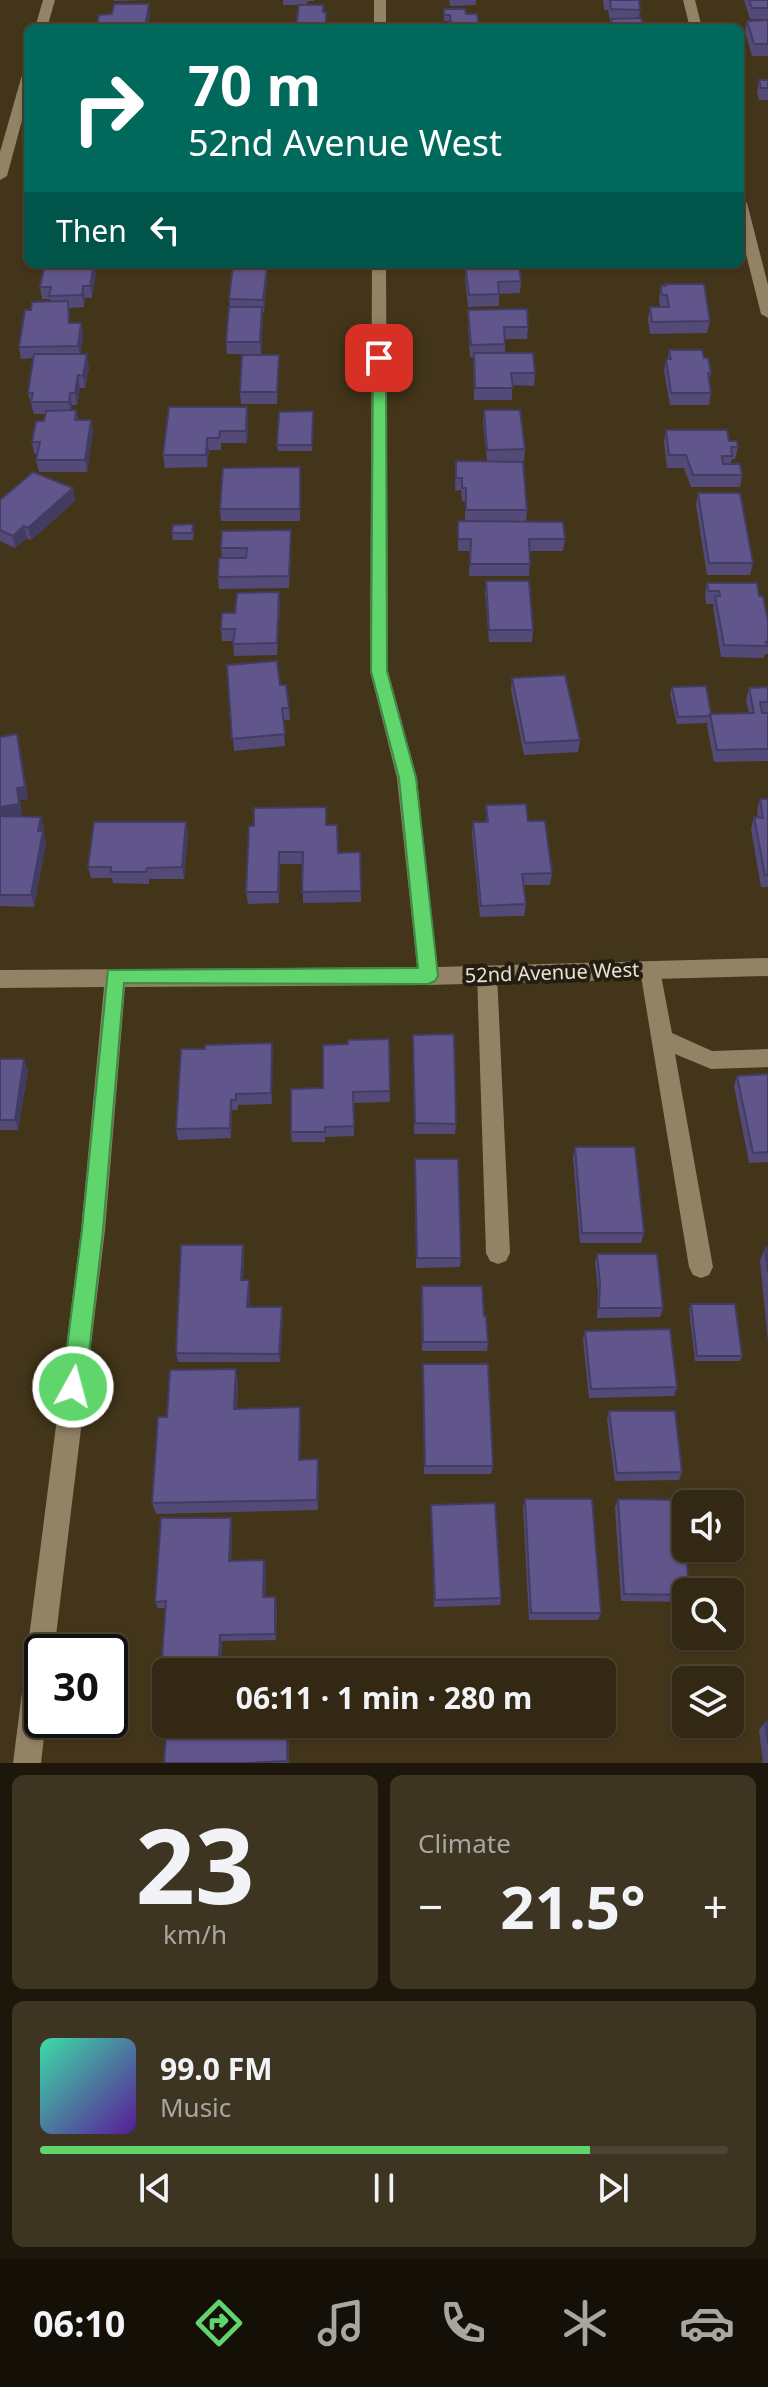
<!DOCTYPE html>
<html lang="en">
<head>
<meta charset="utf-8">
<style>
	:root { --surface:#322814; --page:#3d3422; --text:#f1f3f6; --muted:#a8a6a0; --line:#4d4434; --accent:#60d56b }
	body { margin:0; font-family:"Noto Sans",sans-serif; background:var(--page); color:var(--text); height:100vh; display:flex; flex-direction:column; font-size:30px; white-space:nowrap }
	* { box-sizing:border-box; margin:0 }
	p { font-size:26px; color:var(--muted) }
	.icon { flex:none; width:44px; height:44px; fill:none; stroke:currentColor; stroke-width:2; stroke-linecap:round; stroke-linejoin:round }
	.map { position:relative; height:1763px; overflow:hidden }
	.drawer { display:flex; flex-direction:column; gap:12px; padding:12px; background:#1c160b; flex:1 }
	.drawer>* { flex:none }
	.top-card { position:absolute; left:24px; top:24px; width:720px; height:244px; border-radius:12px; box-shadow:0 2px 6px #0004,0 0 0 2px var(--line); background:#00695c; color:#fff; overflow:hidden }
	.controls { position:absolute; left:672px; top:1490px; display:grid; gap:16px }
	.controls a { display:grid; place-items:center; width:72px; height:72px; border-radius:12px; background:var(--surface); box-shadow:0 2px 6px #0004,0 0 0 2px var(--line); font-size:40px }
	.speed { position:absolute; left:24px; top:1634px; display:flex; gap:16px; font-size:40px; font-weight:700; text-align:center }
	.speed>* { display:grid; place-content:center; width:104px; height:104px; border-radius:50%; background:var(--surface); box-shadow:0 2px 6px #0004,0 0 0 2px var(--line); line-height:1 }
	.speed .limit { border:4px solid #111; border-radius:12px; background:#fff; color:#111 }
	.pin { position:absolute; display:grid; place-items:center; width:68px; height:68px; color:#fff; margin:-34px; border-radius:16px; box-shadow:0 4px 12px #0006 }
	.me { position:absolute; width:88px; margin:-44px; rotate:7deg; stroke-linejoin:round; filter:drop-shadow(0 0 6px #0008) }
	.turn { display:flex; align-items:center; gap:28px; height:168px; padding:0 32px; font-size:36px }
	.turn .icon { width:104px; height:104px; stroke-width:2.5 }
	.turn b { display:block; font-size:56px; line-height:68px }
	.then { display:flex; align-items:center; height:76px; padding:0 32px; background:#0003; gap:16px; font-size:30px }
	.big { font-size:60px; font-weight:700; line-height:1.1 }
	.drawer .tile { flex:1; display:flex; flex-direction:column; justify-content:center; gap:12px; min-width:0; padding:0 28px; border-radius:12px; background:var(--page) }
	.drawer .dial { align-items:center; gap:0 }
	.dial b { font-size:104px; line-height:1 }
	.song { display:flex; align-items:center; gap:24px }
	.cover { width:96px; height:96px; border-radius:12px; background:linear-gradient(135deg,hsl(160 70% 55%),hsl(270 70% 35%)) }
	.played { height:8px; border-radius:4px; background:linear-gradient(90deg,var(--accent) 80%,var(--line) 80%) }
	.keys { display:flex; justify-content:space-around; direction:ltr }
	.heat { display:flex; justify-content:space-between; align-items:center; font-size:44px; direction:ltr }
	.drawer .tiles { flex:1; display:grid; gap:12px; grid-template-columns:1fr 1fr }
	.tile:last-child { grid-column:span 2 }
	.trip { position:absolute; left:152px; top:1658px; width:464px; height:80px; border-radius:12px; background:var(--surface); box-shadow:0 2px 6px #0004,0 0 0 2px var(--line); font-weight:700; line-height:80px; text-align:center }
	.menu { display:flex; height:128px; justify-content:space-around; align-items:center; background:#141008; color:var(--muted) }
	.menu .icon { width:56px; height:56px }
	.menu .active { color:var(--accent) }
	.menu b { font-size:36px; color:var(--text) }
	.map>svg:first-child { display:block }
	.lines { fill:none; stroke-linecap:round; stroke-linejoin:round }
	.lane { fill:#928365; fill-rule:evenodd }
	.street { fill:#928365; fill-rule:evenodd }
	.wall { fill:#534a78 }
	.shaded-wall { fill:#433c62 }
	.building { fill:#60568c; stroke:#433c62; stroke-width:2 }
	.route { fill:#60d56b; stroke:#3e8a46; stroke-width:2 }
	.labels { text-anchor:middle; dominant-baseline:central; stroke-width:8; stroke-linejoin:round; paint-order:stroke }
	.street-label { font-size:20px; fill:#e9e1d1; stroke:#241e12 }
</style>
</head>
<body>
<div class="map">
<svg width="768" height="1763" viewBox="0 0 768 1763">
	<rect width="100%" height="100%" fill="#43351a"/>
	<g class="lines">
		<g class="lane">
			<path d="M650,961L657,964L660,970L672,1033L712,1051L768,1049V1067L711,1069L675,1054L713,1267L709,1275L701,1278L693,1275L689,1267L640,970L643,964Z"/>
			<path d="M487,965L494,968L497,974L510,1253L506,1261L498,1264L490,1261L486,1253L477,974L480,968Z"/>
		</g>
		<g class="street">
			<path d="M43,0H55L47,28H35Z"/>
			<rect x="374" y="0" width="12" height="28"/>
			<path d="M683,0H695L702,28H690Z"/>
			<path d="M28,71V98L7,176L0,180V152L22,75Z"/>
			<path d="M740,199L747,203L768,285V318L761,314L740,230Z"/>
			<path d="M372,264H386L388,671L417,778L437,967L768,958V976L428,985L125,987L105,1230L54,1652H42V1720H46L41,1763H13L81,1230L104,987L0,988V970L417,967L397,778L370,671Z"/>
		</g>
	</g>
	<g class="wall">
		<path d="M114,0H147L114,1Z"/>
		<path d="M283,0H314V1H308L306,5H283Z"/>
		<path d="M449,0H476V5L450,6Z"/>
		<path d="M603,0H639L640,10L639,18L644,28L610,27V21L608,10H604Z"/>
		<path d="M744,0H768V19H750Z"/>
		<path d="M299,5L326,12V28H296Z"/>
		<path d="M444,9L466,14L479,28H451L450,21H444Z"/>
		<path d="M768,20V56H752L745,32L747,21Z"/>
		<path d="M759,80H768V100H759L757,92Z"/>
		<path d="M50,264H97L92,298H85L84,307L69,308L70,323H81L83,335L80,354L89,367L85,388H80L77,405H72L71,410H76L78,420H91L93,432L87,472H39L36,460L37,454H34L32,442L44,421L45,414H34L28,393L33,358L21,359L19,347L31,310L50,301V299H42L40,287L49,269Z"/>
		<path d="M654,264H692L691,270H655Z"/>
		<path d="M465,266L521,281L520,293L499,294V306L468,307L465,278Z"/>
		<path d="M267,267V279L264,312H263L261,354H227L226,342L230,307L229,299Z"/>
		<path d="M665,284L710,321L707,333L650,334L648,319L650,307H660L659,298L661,286H665Z"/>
		<path d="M468,310L528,327L527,339H505V353L535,373L534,386L512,385V400H474L473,357H470L468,322Z"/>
		<path d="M669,350L704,358L711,373L709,382L711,393L709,405H670L664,371L666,359H668Z"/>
		<path d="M279,367L277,404H241L240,392Z"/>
		<path d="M247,407L248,419L247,443H221V450H209L207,467L165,468L163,455Z"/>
		<path d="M484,410L525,449L524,461L527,510L526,522L565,539L563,551H530L529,576H469L470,551H458V521H465V501H462L461,490L455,491L456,461H487L483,422Z"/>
		<path d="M313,411L312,451H278L277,445Z"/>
		<path d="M666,430L738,447L735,459H732L730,464L742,475L740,487H691L684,468H667L664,442Z"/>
		<path d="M301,479L300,521H221L220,509Z"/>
		<path d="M73,488L75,501L31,540L27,538L15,548L0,541V500Z"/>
		<path d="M698,493L753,563L750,575H707L696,505Z"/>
		<path d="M194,531L193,540H173L172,533Z"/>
		<path d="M291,543L289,588L219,589L218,577L222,558L221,548Z"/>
		<path d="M486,581L533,630L532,642H489L485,593Z"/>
		<path d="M707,583L759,596L768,621V654H765L764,658L721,657L713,608L714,604H706L705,595Z"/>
		<path d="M279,592L280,605L277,655L234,656L233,641H222L221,629L235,613Z"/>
		<path d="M227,665L280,685L289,708L290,720H283L285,746L234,751Z"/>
		<path d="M512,678L580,740L578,752L524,755L511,690Z"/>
		<path d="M672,687L711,714L749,713L746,700L749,688L768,687V761L714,762L707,726L708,723L677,724L670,694Z"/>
		<path d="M0,737L20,746L28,799L20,800L22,816L16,817H41L44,829L43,832L46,843L34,907L0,906Z"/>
		<path d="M760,799H768V887H761L751,829L754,817H758L757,811Z"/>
		<path d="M486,805L552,873L550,885H524L526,904L524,916L480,917L472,834L473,822H486Z"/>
		<path d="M327,825L338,853L360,852L361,902L303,903V864H280L279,903L248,904L246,892L249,826Z"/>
		<path d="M188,834L184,879H149V884L113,883L112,878H91L88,867Z"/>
		<path d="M389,1039L390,1102L353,1103L354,1136L325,1137V1142H292L291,1132L323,1088L348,1044Z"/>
		<path d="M272,1043V1104L238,1105V1110H232L231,1138L178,1140L176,1129L205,1049Z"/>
		<path d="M413,1045L456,1124L455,1134H414Z"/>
		<path d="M0,1059L28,1070L18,1130H0Z"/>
		<path d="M768,1074V1162L749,1163L734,1086L737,1076Z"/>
		<path d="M575,1147L644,1233L641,1243H580L573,1158Z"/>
		<path d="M415,1169L461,1258L460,1267L416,1268Z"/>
		<path d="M243,1245L244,1255L243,1280L250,1290L249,1307L283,1317L280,1362H178L176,1353Z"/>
		<path d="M765,1247L768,1248V1342L760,1261Z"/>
		<path d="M597,1254L663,1308L660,1317L597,1318L598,1292L595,1263Z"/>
		<path d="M421,1296L484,1316L488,1342L487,1351H422Z"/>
		<path d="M691,1304L742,1356L740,1361H695L689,1309Z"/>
		<path d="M585,1331L677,1387L674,1396L589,1398L583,1340Z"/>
		<path d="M423,1373L493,1466L491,1474H424Z"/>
		<path d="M238,1381L237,1409L300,1407L301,1419L300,1460L319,1470L318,1510L156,1514L152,1503L167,1417Z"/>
		<path d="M609,1411L682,1472L679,1480L615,1481L607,1420Z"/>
		<path d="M525,1499L601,1613L598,1620H529L523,1507Z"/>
		<path d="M618,1499L686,1592V1602L621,1601L615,1507Z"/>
		<path d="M431,1505L501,1598L500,1605L434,1607Z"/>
		<path d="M231,1518L232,1525L231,1561L266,1567L265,1597L277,1604L276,1640L222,1641L221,1664H165L162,1658L165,1608H158L155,1602Z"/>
		<path d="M765,1722H768V1763H763L759,1730Z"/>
		<path d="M289,1724V1763H164Z"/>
	</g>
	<g class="shaded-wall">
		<path d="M149,4L150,15L148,28H145Z"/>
		<path d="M94,264H97V266L92,298L90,286Z"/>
		<path d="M267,267V279L264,312L263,300Z"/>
		<path d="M83,286L85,298L84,307L82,295Z"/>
		<path d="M262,307L263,319L261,354L260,342Z"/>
		<path d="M81,323L83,335L80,358L78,346Z"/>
		<path d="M87,354L89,367L85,388L83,376Z"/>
		<path d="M78,375L80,388L77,405L75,393Z"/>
		<path d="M70,393L72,405L71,414L69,402Z"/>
		<path d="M247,407L248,419L247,443L246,431Z"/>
		<path d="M91,420L93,432L87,472L85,460Z"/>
		<path d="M207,438L209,450L207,467L206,455Z"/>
		<path d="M73,488L75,501L31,540L28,528Z"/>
		<path d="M24,526L27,538L15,548L13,536Z"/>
		<path d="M279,592L280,605L277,655V643Z"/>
		<path d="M17,734L20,746L28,799L20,800L22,816L0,819V807L17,788Z"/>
		<path d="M41,817L46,843L34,907L31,895Z"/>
		<path d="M186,822L188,834L184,879L182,867Z"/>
		<path d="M279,852L280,864L279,903L278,892Z"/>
		<path d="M272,1043L273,1054L272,1104L271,1093Z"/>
		<path d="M24,1059L28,1070L18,1130L15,1120Z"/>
		<path d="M231,1100L232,1110L231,1138L230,1128Z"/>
		<path d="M243,1245L244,1255L242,1289L241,1280Z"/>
		<path d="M249,1280L250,1290L248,1316L247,1307Z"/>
		<path d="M282,1307L283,1317L280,1362L279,1354Z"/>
		<path d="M236,1369L238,1381L236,1420L234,1409Z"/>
		<path d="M300,1407L301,1419L300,1471L299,1460Z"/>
		<path d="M318,1459L319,1470L318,1510L317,1500Z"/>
		<path d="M231,1518L232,1525L231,1568L229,1561Z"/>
		<path d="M264,1560L266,1567L265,1604L263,1597Z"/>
		<path d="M275,1597L277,1604L276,1640L275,1634Z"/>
		<path d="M220,1635L222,1641L221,1664L219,1657Z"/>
		<path d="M287,1724H289V1763L287,1761Z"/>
	</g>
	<g class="building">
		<path d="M610,0H639L640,10L611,9Z"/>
		<path d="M749,0H768V8H752Z"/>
		<path d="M114,4H149L145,28H96L99,15L112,14Z"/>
		<path d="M299,5H323V12H326V26H296Z"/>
		<path d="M444,9H465L466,14H477L479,28H452L450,15H444Z"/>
		<path d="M641,18L644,28L604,27H613L611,19Z"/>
		<path d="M768,20V44H754L747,21Z"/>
		<path d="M759,80H768V88H761Z"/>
		<path d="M50,264H94L90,286H83L82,295L49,296L51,287H40L44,269H49Z"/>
		<path d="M519,265L521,281L498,282L499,294L469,295L465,266Z"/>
		<path d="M233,267H267L263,300L229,299Z"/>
		<path d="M665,284H704L710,321L652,322L650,307H669L667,295H662L661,286H666Z"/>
		<path d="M68,301L69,323H81L78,346L19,347L25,310H31L32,302Z"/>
		<path d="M229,307H262L260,342H226Z"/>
		<path d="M527,309L528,327H504L505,344L471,345L468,310Z"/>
		<path d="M669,350H702L704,358H708L711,373H708L711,393H671L666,359H671Z"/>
		<path d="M474,353H533L535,373H511L513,388H475Z"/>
		<path d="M34,354H87L83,376L78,375L75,393H70L69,402H31L33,393H28Z"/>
		<path d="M242,355H279L277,392H240Z"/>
		<path d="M169,407H247L246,431H220L219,438H207L206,455H163Z"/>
		<path d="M76,410L75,420H91L85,460H36L40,442H32L36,421H44L46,411Z"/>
		<path d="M484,410H520L525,449L487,450Z"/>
		<path d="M313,411L312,445H277L279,412Z"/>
		<path d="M666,430H727L729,441H737L738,447H731L732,456H722L723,464H740L742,475H693L686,455H669Z"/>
		<path d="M456,461L523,462L527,510H466V488H462V478H456Z"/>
		<path d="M300,467V509H220L223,468Z"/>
		<path d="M33,472L73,488L28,528L24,526L13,536L0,530V500Z"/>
		<path d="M698,493H740L753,563H709Z"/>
		<path d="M458,521L563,522L565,539H529L530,564H470L471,539H458Z"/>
		<path d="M193,524L192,533H172L173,525Z"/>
		<path d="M291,530L289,576L218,577L219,558H246L247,548H221L222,531Z"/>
		<path d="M486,581H529L533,630H489Z"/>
		<path d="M707,583H757L759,596H763L768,621V642H766L767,646L724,645L715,596H720L719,591H709Z"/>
		<path d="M279,592L277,643L233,644L235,629H221L222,613H235L237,593Z"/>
		<path d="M277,661L280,685H286L289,708H282L285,734L232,739L227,665Z"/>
		<path d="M565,675L580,740L525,743L512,678Z"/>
		<path d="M706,686L711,714H710L709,716L678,717L672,687Z"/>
		<path d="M768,687V702H760L762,713H768V749L717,750L710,714L754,713L749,688Z"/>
		<path d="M17,734L25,787L17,788L19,804L0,807V737Z"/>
		<path d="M760,799H768V875H765L754,817L763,818Z"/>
		<path d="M526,804L528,821H545L552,873L522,874L526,904L481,906L473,822H488L486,805Z"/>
		<path d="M326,807V825H337L338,853L360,852L361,891L302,892L303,852H279L278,892H246L249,826H254V808Z"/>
		<path d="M0,816L41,817L38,831H43L31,895H0Z"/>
		<path d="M94,822H186L182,867L147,868L146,872H111V867H88Z"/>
		<path d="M454,1034L456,1124L415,1123L413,1035Z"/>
		<path d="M389,1039L390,1091L353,1092L354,1126L325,1127V1132H291V1089L323,1088V1045L348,1044V1040Z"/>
		<path d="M272,1043L271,1093L236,1094V1100H231L230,1128L176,1129L181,1049H205V1045Z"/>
		<path d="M0,1059H24L15,1120H0Z"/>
		<path d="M768,1074V1152L753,1153L737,1076Z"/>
		<path d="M575,1147H635L644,1233H582Z"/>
		<path d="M415,1159H458L461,1258H417Z"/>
		<path d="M181,1245H243L241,1280H249L247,1307H282L279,1354L176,1353Z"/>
		<path d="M765,1247L768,1248V1272Z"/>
		<path d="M597,1254H657L663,1308H599L600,1283Z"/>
		<path d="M422,1286H482L484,1316H486L488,1342H423Z"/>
		<path d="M691,1304H735L742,1356H697Z"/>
		<path d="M670,1329L677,1387L591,1389L585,1331Z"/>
		<path d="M423,1364H488L493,1466H425Z"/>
		<path d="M236,1369L234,1409L300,1407L299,1460L318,1459L317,1500L152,1503L158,1417H167L170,1370Z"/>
		<path d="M609,1411H675L682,1472L617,1473Z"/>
		<path d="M525,1499H592L601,1613H531Z"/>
		<path d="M618,1499L682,1500L689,1592H686V1595L624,1594Z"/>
		<path d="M495,1503L501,1598L435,1600L431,1505Z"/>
		<path d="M161,1518H231L229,1561L264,1560L263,1597H275V1634L220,1635L219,1657L162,1658L166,1601L155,1602Z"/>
		<path d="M288,1669V1672H170Z"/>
		<path d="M765,1722H768V1744Z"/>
		<path d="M167,1724H287V1761L246,1763H164Z"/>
	</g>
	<path class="route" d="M379,354L386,358L387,671L416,778L438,976L435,981L428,984L124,983L103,1230L85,1387L81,1394L73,1398L65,1394L62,1387L82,1230L108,970L418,968L399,778L371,671L373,358Z"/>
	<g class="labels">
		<g class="street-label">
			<text transform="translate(552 972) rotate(-2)">52nd Avenue West</text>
		</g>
	</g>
</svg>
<div class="controls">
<a><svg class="icon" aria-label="sound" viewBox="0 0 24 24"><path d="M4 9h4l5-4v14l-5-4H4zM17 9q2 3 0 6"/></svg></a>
<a><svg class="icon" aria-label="search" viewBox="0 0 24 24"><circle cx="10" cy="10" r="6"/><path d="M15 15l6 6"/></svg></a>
<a><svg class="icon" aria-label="layers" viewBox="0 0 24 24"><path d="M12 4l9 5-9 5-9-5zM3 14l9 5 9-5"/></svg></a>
</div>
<div class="speed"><div class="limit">30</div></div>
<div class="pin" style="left:379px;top:358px;background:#d93025"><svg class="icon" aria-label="arrive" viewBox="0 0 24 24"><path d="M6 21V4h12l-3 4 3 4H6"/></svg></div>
<svg class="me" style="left:73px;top:1387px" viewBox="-20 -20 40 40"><circle r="17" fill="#60d56b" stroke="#fff" stroke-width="3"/><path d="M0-11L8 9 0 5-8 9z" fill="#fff"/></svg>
<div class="trip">06:11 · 1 min · 280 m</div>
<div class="top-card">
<div class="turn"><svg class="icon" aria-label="right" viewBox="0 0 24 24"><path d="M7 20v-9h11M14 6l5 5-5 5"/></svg><div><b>70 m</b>52nd Avenue West</div></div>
<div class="then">Then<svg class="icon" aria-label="left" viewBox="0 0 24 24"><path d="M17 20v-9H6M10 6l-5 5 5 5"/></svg></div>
</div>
</div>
<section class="drawer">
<div class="tiles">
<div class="tile dial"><b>23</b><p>km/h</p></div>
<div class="tile"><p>Climate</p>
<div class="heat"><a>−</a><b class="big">21.5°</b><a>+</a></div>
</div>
<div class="tile">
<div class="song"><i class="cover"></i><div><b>99.0 FM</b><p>Music</p></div></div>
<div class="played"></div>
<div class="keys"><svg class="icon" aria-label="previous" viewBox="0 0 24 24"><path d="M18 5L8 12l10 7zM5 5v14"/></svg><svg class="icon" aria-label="pause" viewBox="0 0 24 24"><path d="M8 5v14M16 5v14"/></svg><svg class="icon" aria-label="next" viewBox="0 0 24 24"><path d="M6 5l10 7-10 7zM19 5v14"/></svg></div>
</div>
</div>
</section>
<nav class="menu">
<b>06:10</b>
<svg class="icon active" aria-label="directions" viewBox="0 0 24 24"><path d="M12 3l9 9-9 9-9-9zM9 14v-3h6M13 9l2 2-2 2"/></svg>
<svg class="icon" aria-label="music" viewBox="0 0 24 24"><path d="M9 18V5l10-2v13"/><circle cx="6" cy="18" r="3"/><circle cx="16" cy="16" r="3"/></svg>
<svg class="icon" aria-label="phone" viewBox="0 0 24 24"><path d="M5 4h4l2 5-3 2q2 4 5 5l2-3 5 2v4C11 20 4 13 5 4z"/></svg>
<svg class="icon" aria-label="climate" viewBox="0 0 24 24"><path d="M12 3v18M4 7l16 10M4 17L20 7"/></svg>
<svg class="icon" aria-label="car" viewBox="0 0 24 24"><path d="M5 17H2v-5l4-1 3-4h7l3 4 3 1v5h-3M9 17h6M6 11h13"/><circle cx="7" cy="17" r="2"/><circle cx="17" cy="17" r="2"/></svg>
</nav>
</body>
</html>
